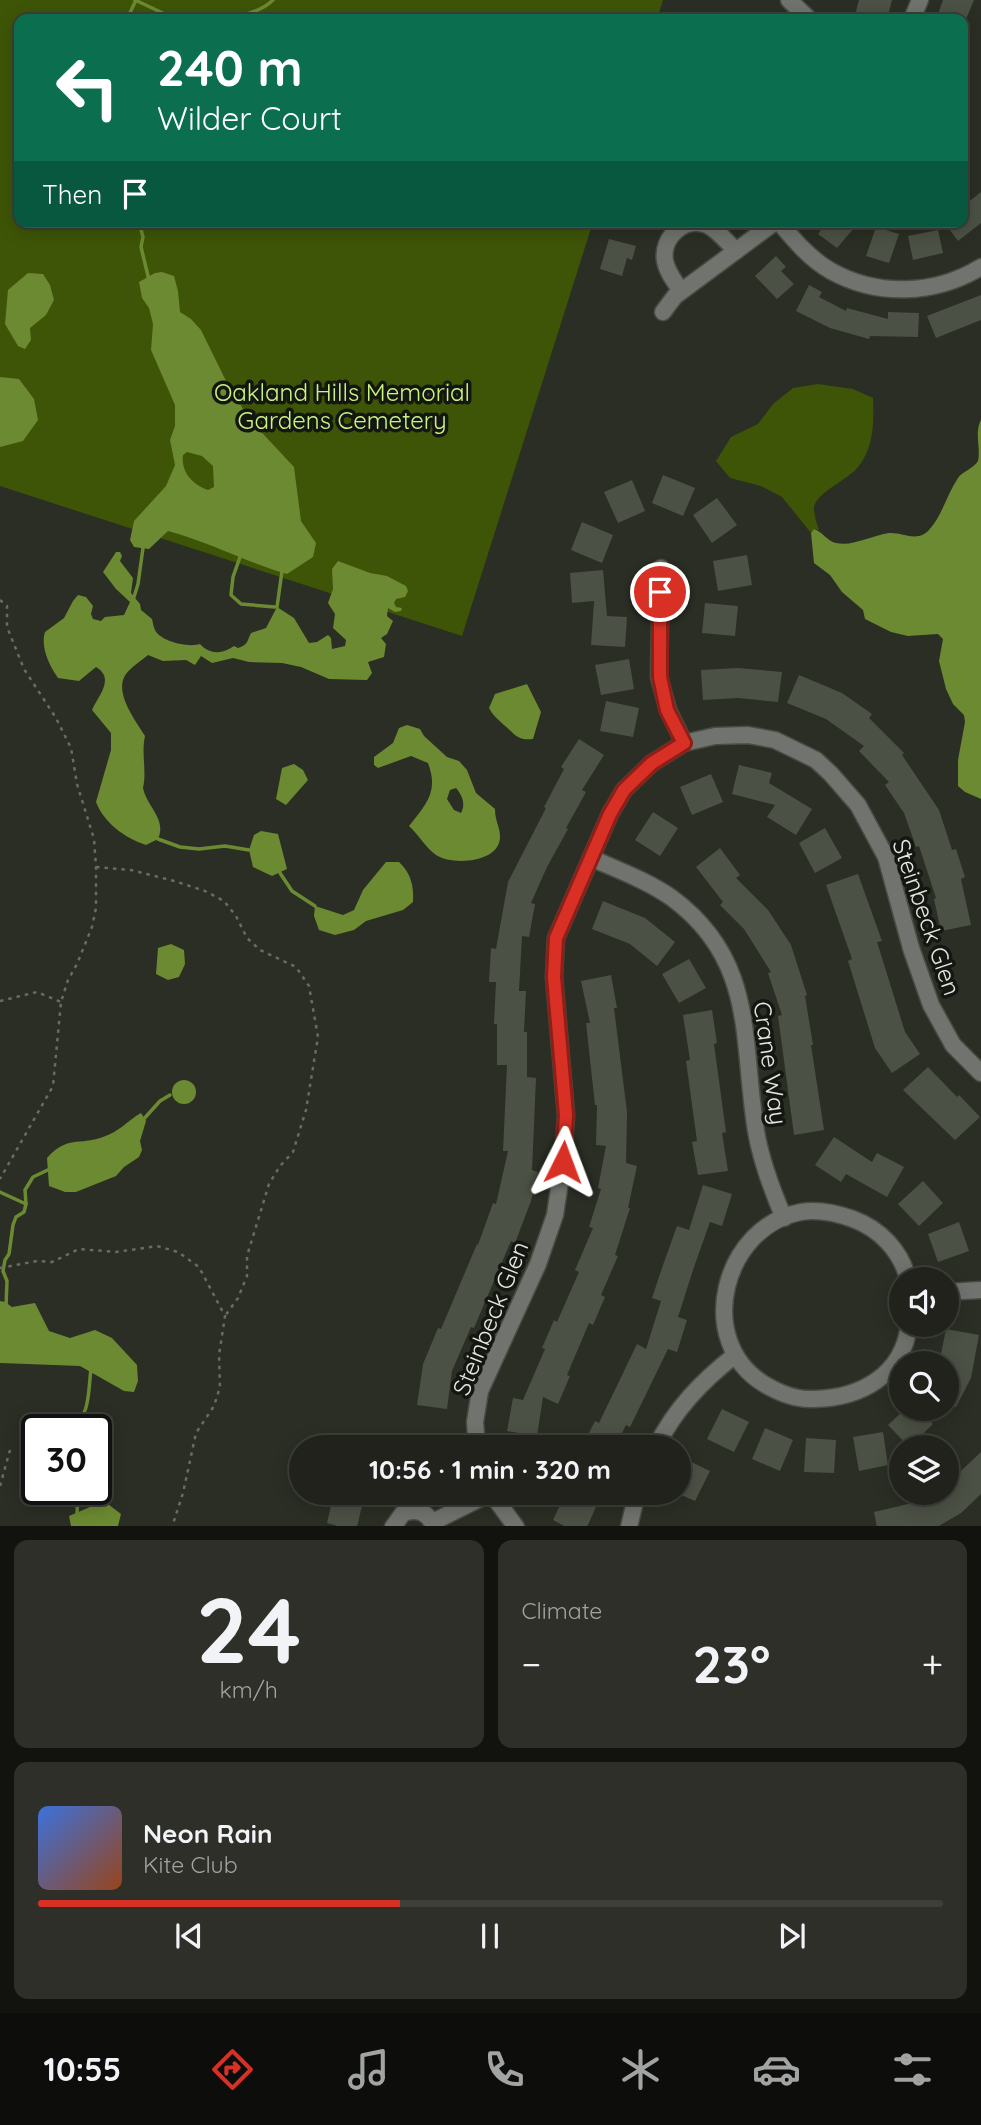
<!DOCTYPE html>
<html lang="en">
<head>
<meta charset="utf-8">
<style>
	:root { --surface:#20221b; --page:#2d2f28; --text:#f1f3f6; --muted:#a2a4a3; --line:#3d3f3a; --accent:#d93025 }
	body { margin:0; font-family:Quicksand,sans-serif; background:var(--page); color:var(--text); height:100vh; display:flex; flex-direction:column; font-size:26px; white-space:nowrap }
	* { box-sizing:border-box; margin:0 }
	p { font-size:23px; color:var(--muted) }
	.icon { flex:none; width:38px; height:38px; fill:none; stroke:currentColor; stroke-width:2; stroke-linecap:round; stroke-linejoin:round }
	.map { position:relative; height:1526px; overflow:hidden }
	.panel { display:flex; flex-direction:column; gap:14px; padding:14px; background:#12130f; flex:1 }
	.panel>* { flex:none }
	.top-card { position:absolute; left:14px; top:14px; width:954px; height:214px; border-radius:14px; box-shadow:0 4px 18px #0003,0 0 0 2px var(--line); background:#0b6e4f; color:#fff; overflow:hidden }
	.tools { position:absolute; left:889px; top:1267px; display:grid; gap:14px }
	.tools a { display:grid; place-items:center; width:70px; height:70px; border-radius:50%; background:var(--surface); box-shadow:0 4px 18px #0003,0 0 0 2px var(--line); font-size:35px }
	.speed { position:absolute; left:21px; top:1414px; display:flex; gap:14px; font-size:35px; font-weight:700; text-align:center }
	.speed>* { display:grid; place-content:center; width:91px; height:91px; border-radius:50%; background:var(--surface); box-shadow:0 4px 18px #0003,0 0 0 2px var(--line); line-height:1 }
	.speed .limit { border:4px solid #111; border-radius:10px; background:#fff; color:#111 }
	.pin { position:absolute; display:grid; place-items:center; width:60px; height:60px; color:#fff; margin:-30px; border:4px solid #fff; border-radius:50%; box-shadow:0 2px 7px #0007 }
	.me { position:absolute; width:77px; margin:-38px; rotate:3deg; stroke-linejoin:round; filter:drop-shadow(0 0 5px #0008) }
	.turn { display:flex; align-items:center; gap:24px; height:147px; padding:0 28px; font-size:32px }
	.turn .icon { width:91px; height:91px; stroke-width:2.5 }
	.turn b { display:block; font-size:49px; line-height:60px }
	.then { display:flex; align-items:center; height:66px; padding:0 28px; background:#0003; gap:14px; font-size:26px }
	.big { font-size:52px; font-weight:700; line-height:1.1 }
	.panel .card { flex:1; display:flex; flex-direction:column; justify-content:center; gap:10px; min-width:0; padding:0 24px; border-radius:14px; background:var(--page) }
	.panel .dial { align-items:center; gap:0 }
	.dial b { font-size:91px; line-height:1 }
	.song { display:flex; align-items:center; gap:21px }
	.cover { width:84px; height:84px; border-radius:10px; background:linear-gradient(135deg,hsl(220 70% 55%),hsl(20 70% 35%)) }
	.played { height:7px; border-radius:4px; background:linear-gradient(90deg,var(--accent) 40%,var(--line) 40%) }
	.keys { display:flex; justify-content:space-around; direction:ltr }
	.heat { display:flex; justify-content:space-between; align-items:center; font-size:38px; direction:ltr }
	.panel .tiles { flex:1; display:grid; gap:14px; grid-template-columns:1fr 1fr }
	.card:last-child { grid-column:span 2 }
	.trip { position:absolute; left:289px; top:1435px; width:402px; height:70px; border-radius:35px; background:var(--surface); box-shadow:0 4px 18px #0003,0 0 0 2px var(--line); font-weight:700; line-height:70px; text-align:center }
	.dock { display:flex; height:112px; justify-content:space-around; align-items:center; background:#0d0e0b; color:var(--muted) }
	.dock .icon { width:49px; height:49px }
	.dock .on { color:var(--accent) }
	.dock b { font-size:32px; color:var(--text) }
	.map>svg:first-child { display:block }
	.green { fill:#3e5507 }
	.water { fill:#6c8a31; fill-rule:evenodd }
	.lines { fill:none; stroke-linecap:round; stroke-linejoin:round }
	.stream { stroke:#6c8a31; stroke-width:3.5 }
	.building { fill:#4c5145 }
	.minor-casing { stroke:#484c42; stroke-width:19 }
	.path { stroke:#696c63; stroke-width:2.5; stroke-dasharray:3.5 5; stroke-linecap:butt }
	.minor { stroke:#71736e; stroke-width:16 }
	.route-casing { stroke:#8d1f18; stroke-width:18 }
	.route { stroke:#d93025; stroke-width:12 }
	.labels { text-anchor:middle; dominant-baseline:central; stroke-width:7; stroke-linejoin:round; paint-order:stroke }
	.park-label { font-size:24px; fill:#c9f47f; stroke:#141611 }
	.street-label { font-size:24px; fill:#e5e8e1; stroke:#141611 }
</style>
</head>
<body>
<div class="map">
<svg width="981" height="1527" viewBox="0 0 981 1527">
	<rect width="100%" height="100%" fill="#2a2e24"/>
	<g class="green">
		<path d="M0,0H663L657,19H19V222H593L462,636L0,486Z"/>
		<path d="M818,384L853,389L873,398C874,422 874,448 858,467C848,480 815,493 814,508C814,515 817,524 819,530L814,529L811,533L782,497L761,486L730,478L716,461L731,437L758,424L773,404L793,388Z"/>
	</g>
	<g class="water">
		<path d="M162,272L174,276L178,291L180,312L191,319L201,330L228,385L250,420L294,467L301,521L316,543L313,557L287,574C246,562 209,542 168,531L149,549L134,547L130,540L134,521L166,486L175,465L170,440L175,426V405L151,350L153,324L149,308L142,298L139,282L155,273ZM187,452L202,456L213,466L214,487L208,490C192,484 181,472 183,455Z"/>
		<path d="M28,273L43,274L50,285L54,300L46,315L30,328L31,340L25,349L18,346L5,324L8,290Z"/>
		<path d="M0,377L19,379L34,399L38,420L23,441L0,447Z"/>
		<path d="M981,420V799L965,792L958,786V760L965,722L964,715L953,704L946,689L939,661L943,639L938,634L908,636L891,632L865,619L863,610L842,592L830,575L814,563L811,533L814,529C823,532 827,541 836,543C852,547 873,535 889,533C903,532 917,543 929,530C942,516 947,494 958,478C963,471 973,469 978,461C981,448 974,433 981,420Z"/>
		<path d="M116,552H120L122,556L120,561L133,578L131,593L140,604L141,610L152,619C153,622 153,626 155,630C160,641 188,648 200,644C210,655 223,654 234,646L238,648C248,645 247,641 251,633L266,628L277,607L294,618L309,643L317,642L328,635L331,638L332,649L345,646L346,640L333,628L335,614L328,603L333,589L332,569L338,561L370,573L387,576L406,586L408,591L405,597L396,599L394,603L396,607L402,608L401,611L395,612L388,608L387,616L393,621L387,634L381,638L386,644L384,657L368,662L372,673L367,680L329,679L301,667L282,663L249,662L233,658L212,663L201,656L195,665L186,660L163,661L148,655C141,661 131,667 126,674C113,692 136,721 145,736C141,754 147,771 143,788C147,807 167,819 158,839L146,845C125,838 104,823 96,802L111,750V733L92,710C97,697 116,679 96,667L79,681L58,678C50,667 40,647 45,632L64,618L73,601L78,595L86,597L93,606L91,614L93,619L101,621L105,617L124,615L130,602L116,589L103,572Z"/>
		<path d="M527,684L541,712L533,739C517,741 515,734 504,725C497,718 494,717 489,708L495,694Z"/>
		<path d="M407,725L420,729L424,736L447,757L459,761L467,770L476,793L495,809C495,821 500,827 500,836C501,863 452,866 436,855C426,848 418,834 409,826C426,804 439,792 428,763L411,756L378,768L374,765V757L393,743L399,728ZM456,788C462,795 466,804 461,813L454,810L447,799L450,790Z"/>
		<path d="M294,764L303,770L308,780L286,805L276,799L282,768Z"/>
		<path d="M261,831L278,834L287,869L272,876L253,867L249,850L254,835Z"/>
		<path d="M386,862H399C411,873 414,886 413,902L403,910L366,921L354,930L335,935L319,930L314,916L315,906L343,915L354,910L363,890Z"/>
		<path d="M171,944L184,950L185,964L179,977L168,980L156,974L158,948Z"/>
		<circle cx="184" cy="1092" r="12"/>
		<path d="M141,1113L146,1121L140,1141L142,1150L139,1157L124,1167L116,1176L76,1192H65L49,1186L47,1158C68,1135 78,1146 103,1137C119,1132 127,1121 141,1113Z"/>
		<path d="M0,1301L5,1302L12,1307L35,1303L49,1331L70,1338L95,1330L112,1338L137,1365L138,1381L134,1392L124,1391L80,1366L0,1363Z"/>
		<path d="M104,1501L121,1514L118,1526H71L69,1516Z"/>
	</g>
	<g class="lines">
		<g class="stream">
			<path d="M135,0L169,16L190,19"/>
			<path d="M127,19L136,0"/>
			<path d="M220,19C238,17 260,13 273,0"/>
			<path d="M139,222L143,237L141,247L149,280"/>
			<path d="M240,557L233,577L231,595L241,604L275,607"/>
			<path d="M134,597L138,584L143,548"/>
			<path d="M277,607L282,571"/>
			<path d="M158,839L180,847L199,849L225,846L249,850"/>
			<path d="M280,873L292,891L315,906"/>
			<path d="M142,1121L160,1101L170,1095"/>
			<path d="M0,1192L26,1204"/>
			<path d="M6,1306L7,1281L3,1271L5,1260L9,1254L13,1225L16,1217L24,1212L26,1204L25,1190L33,1177L52,1168"/>
			<path d="M70,1430C91,1416 88,1391 91,1369"/>
			<path d="M77,1515L78,1489"/>
		</g>
	</g>
	<g class="building">
		<path d="M859,0H892L887,19H870L855,15Z"/>
		<path d="M943,0H974L966,19H945L946,17L938,14Z"/>
		<path d="M981,192V223L958,241L944,222H962V207Z"/>
		<path d="M827,222H859L837,248L818,234Z"/>
		<path d="M876,227L899,234L889,263L866,256Z"/>
		<path d="M938,230L943,253L913,260L908,236Z"/>
		<path d="M609,239L636,246L632,260L627,258L622,276L600,269Z"/>
		<path d="M776,256L786,267L781,271L794,284L777,299L755,276Z"/>
		<path d="M809,285L822,292L819,297L846,311L847,308L888,319V312L919,313L918,337L870,336L869,339L830,328L796,311Z"/>
		<path d="M981,295V320L936,338L927,316Z"/>
		<path d="M663,475L695,488L683,516L652,503Z"/>
		<path d="M632,480L645,511L618,523L604,492Z"/>
		<path d="M717,498L737,525L712,543L693,515Z"/>
		<path d="M582,522L613,535L602,563L571,550Z"/>
		<path d="M747,555L752,585L718,591L713,561Z"/>
		<path d="M603,570L607,616L627,617L625,647L591,645L594,601L572,603L570,573Z"/>
		<path d="M705,603L738,606L735,636L702,633Z"/>
		<path d="M629,659L634,689L601,695L595,665Z"/>
		<path d="M738,668L782,672L778,702L738,698L703,700L701,670Z"/>
		<path d="M799,675L842,693L872,714L869,718L904,753L902,755L939,810L952,850L956,849L965,877L961,879L971,925L941,931L934,899L936,898L919,846L916,847L904,813L885,785L889,782L859,751L864,746L826,719L787,703Z"/>
		<path d="M606,701L639,708L633,737L600,731Z"/>
		<path d="M579,739L604,755L582,790L586,792L566,828L568,829L547,867L531,903L535,904L529,937L522,936L519,991H526L524,1032H527V1077L536,1078L532,1170L538,1172L531,1201L515,1243L511,1241L474,1328L471,1327L452,1371L447,1409L417,1405L423,1364L438,1328L441,1329L477,1244L478,1245L493,1203L496,1204L508,1151H503L507,1065H497V1024H494L496,982H489L491,948L496,949L508,882L546,808L544,807L564,769L561,767Z"/>
		<path d="M739,765L772,773L769,783L812,809L796,835L767,817L775,805L732,794Z"/>
		<path d="M711,774L723,802L692,815L680,787Z"/>
		<path d="M653,812L678,828L660,856L635,840Z"/>
		<path d="M825,828L842,858L815,873L799,843Z"/>
		<path d="M720,848L740,875L736,878L768,910L791,945L807,995L805,996L813,1045H811L824,1130L794,1135L778,1016L782,1015L768,973L771,972L744,929L720,905L723,902L696,867Z"/>
		<path d="M858,874L882,941L877,942L905,1032L920,1054L892,1073L875,1048L848,961L852,959L826,885Z"/>
		<path d="M603,901L645,918L675,942L657,966L630,944L592,929Z"/>
		<path d="M689,959L706,988L679,1003L662,974Z"/>
		<path d="M611,975L617,1008H614L627,1112L626,1163L637,1166L628,1208H630L615,1255L618,1256L601,1295L605,1297L593,1325L589,1323L567,1375L570,1376L558,1404L543,1397L537,1436L507,1431L513,1398L523,1400L545,1349L542,1348L554,1320L557,1322L579,1272L575,1270L593,1228L589,1227L601,1189L598,1188L606,1146L596,1145L597,1105H595L586,1023H590L581,981Z"/>
		<path d="M712,1010L717,1043L714,1044L726,1132L722,1133L728,1171L698,1175L692,1142L697,1141L686,1061L690,1060L683,1015Z"/>
		<path d="M928,1067L957,1097L959,1095L980,1117L955,1140L903,1090Z"/>
		<path d="M834,1137L872,1162L877,1153L904,1167L887,1197L846,1174L841,1182L815,1165Z"/>
		<path d="M923,1181L943,1203L919,1226L898,1204Z"/>
		<path d="M703,1185L732,1194L722,1226L710,1222L694,1267L678,1317L687,1320L677,1352L668,1349L630,1427L626,1425L615,1447H582L595,1421L599,1423L637,1344L646,1349L661,1301L652,1298L663,1265L677,1226L689,1230Z"/>
		<path d="M959,1222L969,1251L938,1262L928,1234Z"/>
		<path d="M946,1329L979,1335L971,1378L956,1407L947,1403V1360L940,1359Z"/>
		<path d="M722,1409L749,1422L734,1452L707,1439Z"/>
		<path d="M905,1409H919L933,1424L909,1447L888,1425Z"/>
		<path d="M765,1428L793,1440L780,1471L752,1459Z"/>
		<path d="M883,1432L888,1465L859,1471L853,1437Z"/>
		<rect x="410" y="1433" width="30" height="14"/>
		<path d="M806,1438L836,1440L834,1473L804,1472Z"/>
		<path d="M981,1452V1494L961,1513L937,1527H877L874,1512L908,1504L928,1493H947V1484Z"/>
		<path d="M683,1458L710,1471L695,1501L679,1494V1466Z"/>
		<path d="M334,1493L364,1497L357,1527H341L327,1523Z"/>
		<path d="M566,1493L596,1507L587,1527H566L553,1520Z"/>
	</g>
	<g class="lines">
		<defs>
			<g id="minor">
				<path d="M789,0L809,19"/>
				<path d="M912,19L920,0"/>
				<path d="M779,222C794,240 810,259 831,271C878,297 935,295 981,267"/>
				<path d="M681,291C675,282 667,272 665,261C661,238 684,216 707,225C718,230 727,242 736,251"/>
				<path d="M663,312L675,296L775,222"/>
				<path d="M661,568L659,677L668,710L684,743"/>
				<path d="M591,858C618,870 648,881 672,898C757,961 741,1041 756,1131C761,1161 772,1190 784,1218"/>
				<path d="M908,1279C901,1251 880,1229 853,1219C836,1213 819,1209 801,1212C724,1226 693,1340 764,1384C779,1393 797,1400 814,1399C861,1398 903,1375 909,1325"/>
				<path d="M947,1292L981,1290"/>
				<path d="M477,1447L475,1422L480,1391L538,1264L555,1215L563,1162L566,1115L554,977L556,938L610,814L624,790L652,763L684,743L715,736L748,735L775,740L816,760L831,774L858,805L886,857L911,948L931,1005L953,1045L981,1073"/>
				<path d="M656,1447C675,1409 701,1382 735,1355"/>
				<path d="M491,1493L516,1527"/>
				<path d="M433,1522L491,1493"/>
				<path d="M393,1527L403,1513C417,1508 429,1512 434,1527"/>
				<path d="M629,1527L637,1493"/>
			</g>
		</defs>
		<use href="#minor" class="minor-casing"/>
		<g class="path">
			<path d="M0,600L7,606V627L24,669L56,718L71,748L77,784L94,839L96,867V908L92,927L77,964L68,980L61,1002L53,1086L0,1179"/>
			<path d="M96,867L131,870L174,881L205,891L224,901L236,916L247,938L260,950L296,967L309,986L318,1037L306,1110L293,1152L280,1166L269,1184L247,1256V1276L238,1298L225,1316"/>
			<path d="M0,1001L37,992L61,1002"/>
			<path d="M0,1268L37,1261L52,1262L79,1249L116,1252L157,1246L178,1252L199,1267L225,1316L219,1355L220,1387L214,1406L196,1433L183,1493L172,1527"/>
			<path d="M0,1486L10,1450"/>
		</g>
		<use href="#minor" class="minor"/>
	</g>
	<g class="lines">
		<defs>
			<path id="route" d="M563,1162L566,1115L554,977L556,938L610,814L624,790L652,763L684,743L667,710L660,677V592"/>
		</defs>
		<use href="#route" class="route-casing"/>
		<use href="#route" class="route"/>
	</g>
	<g class="labels">
		<g class="park-label">
			<text x="342" y="392">Oakland Hills Memorial<tspan x="342" dy="28">Gardens Cemetery</tspan></text>
		</g>
		<g class="street-label">
			<text transform="translate(927 917) rotate(71)">Steinbeck Glen</text>
			<text transform="translate(771 1063) rotate(82)">Crane Way</text>
			<text transform="translate(490 1318) rotate(-68)">Steinbeck Glen</text>
		</g>
	</g>
</svg>
<div class="tools">
<a><svg class="icon" aria-label="sound" viewBox="0 0 24 24"><path d="M4 9h4l5-4v14l-5-4H4zM17 9q2 3 0 6"/></svg></a>
<a><svg class="icon" aria-label="search" viewBox="0 0 24 24"><circle cx="10" cy="10" r="6"/><path d="M15 15l6 6"/></svg></a>
<a><svg class="icon" aria-label="layers" viewBox="0 0 24 24"><path d="M12 4l9 5-9 5-9-5zM3 14l9 5 9-5"/></svg></a>
</div>
<div class="speed"><div class="limit">30</div></div>
<div class="pin" style="left:660px;top:592px;background:#d93025"><svg class="icon" aria-label="arrive" viewBox="0 0 24 24"><path d="M6 21V4h12l-3 4 3 4H6"/></svg></div>
<svg class="me" style="left:563px;top:1162px" viewBox="-20 -20 40 40"><path d="M0-17L14 15 0 8-14 15z" fill="#d93025" stroke="#fff" stroke-width="4"/></svg>
<div class="trip">10:56 · 1 min · 320 m</div>
<div class="top-card">
<div class="turn"><svg class="icon" aria-label="left" viewBox="0 0 24 24"><path d="M17 20v-9H6M10 6l-5 5 5 5"/></svg><div><b>240 m</b>Wilder Court</div></div>
<div class="then">Then<svg class="icon" aria-label="arrive" viewBox="0 0 24 24"><path d="M6 21V4h12l-3 4 3 4H6"/></svg></div>
</div>
</div>
<section class="panel">
<div class="tiles">
<div class="card dial"><b>24</b><p>km/h</p></div>
<div class="card"><p>Climate</p>
<div class="heat"><a>−</a><b class="big">23°</b><a>+</a></div>
</div>
<div class="card">
<div class="song"><i class="cover"></i><div><b>Neon Rain</b><p>Kite Club</p></div></div>
<div class="played"></div>
<div class="keys"><svg class="icon" aria-label="previous" viewBox="0 0 24 24"><path d="M18 5L8 12l10 7zM5 5v14"/></svg><svg class="icon" aria-label="pause" viewBox="0 0 24 24"><path d="M8 5v14M16 5v14"/></svg><svg class="icon" aria-label="next" viewBox="0 0 24 24"><path d="M6 5l10 7-10 7zM19 5v14"/></svg></div>
</div>
</div>
</section>
<nav class="dock">
<b>10:55</b>
<svg class="icon on" aria-label="directions" viewBox="0 0 24 24"><path d="M12 3l9 9-9 9-9-9zM9 14v-3h6M13 9l2 2-2 2"/></svg>
<svg class="icon" aria-label="music" viewBox="0 0 24 24"><path d="M9 18V5l10-2v13"/><circle cx="6" cy="18" r="3"/><circle cx="16" cy="16" r="3"/></svg>
<svg class="icon" aria-label="phone" viewBox="0 0 24 24"><path d="M5 4h4l2 5-3 2q2 4 5 5l2-3 5 2v4C11 20 4 13 5 4z"/></svg>
<svg class="icon" aria-label="climate" viewBox="0 0 24 24"><path d="M12 3v18M4 7l16 10M4 17L20 7"/></svg>
<svg class="icon" aria-label="car" viewBox="0 0 24 24"><path d="M5 17H2v-5l4-1 3-4h7l3 4 3 1v5h-3M9 17h6M6 11h13"/><circle cx="7" cy="17" r="2"/><circle cx="17" cy="17" r="2"/></svg>
<svg class="icon" aria-label="filters" viewBox="0 0 24 24"><path d="M4 7h16M4 17h16"/><circle cx="9" cy="7" r="2"/><circle cx="15" cy="17" r="2"/></svg>
</nav>
</body>
</html>
